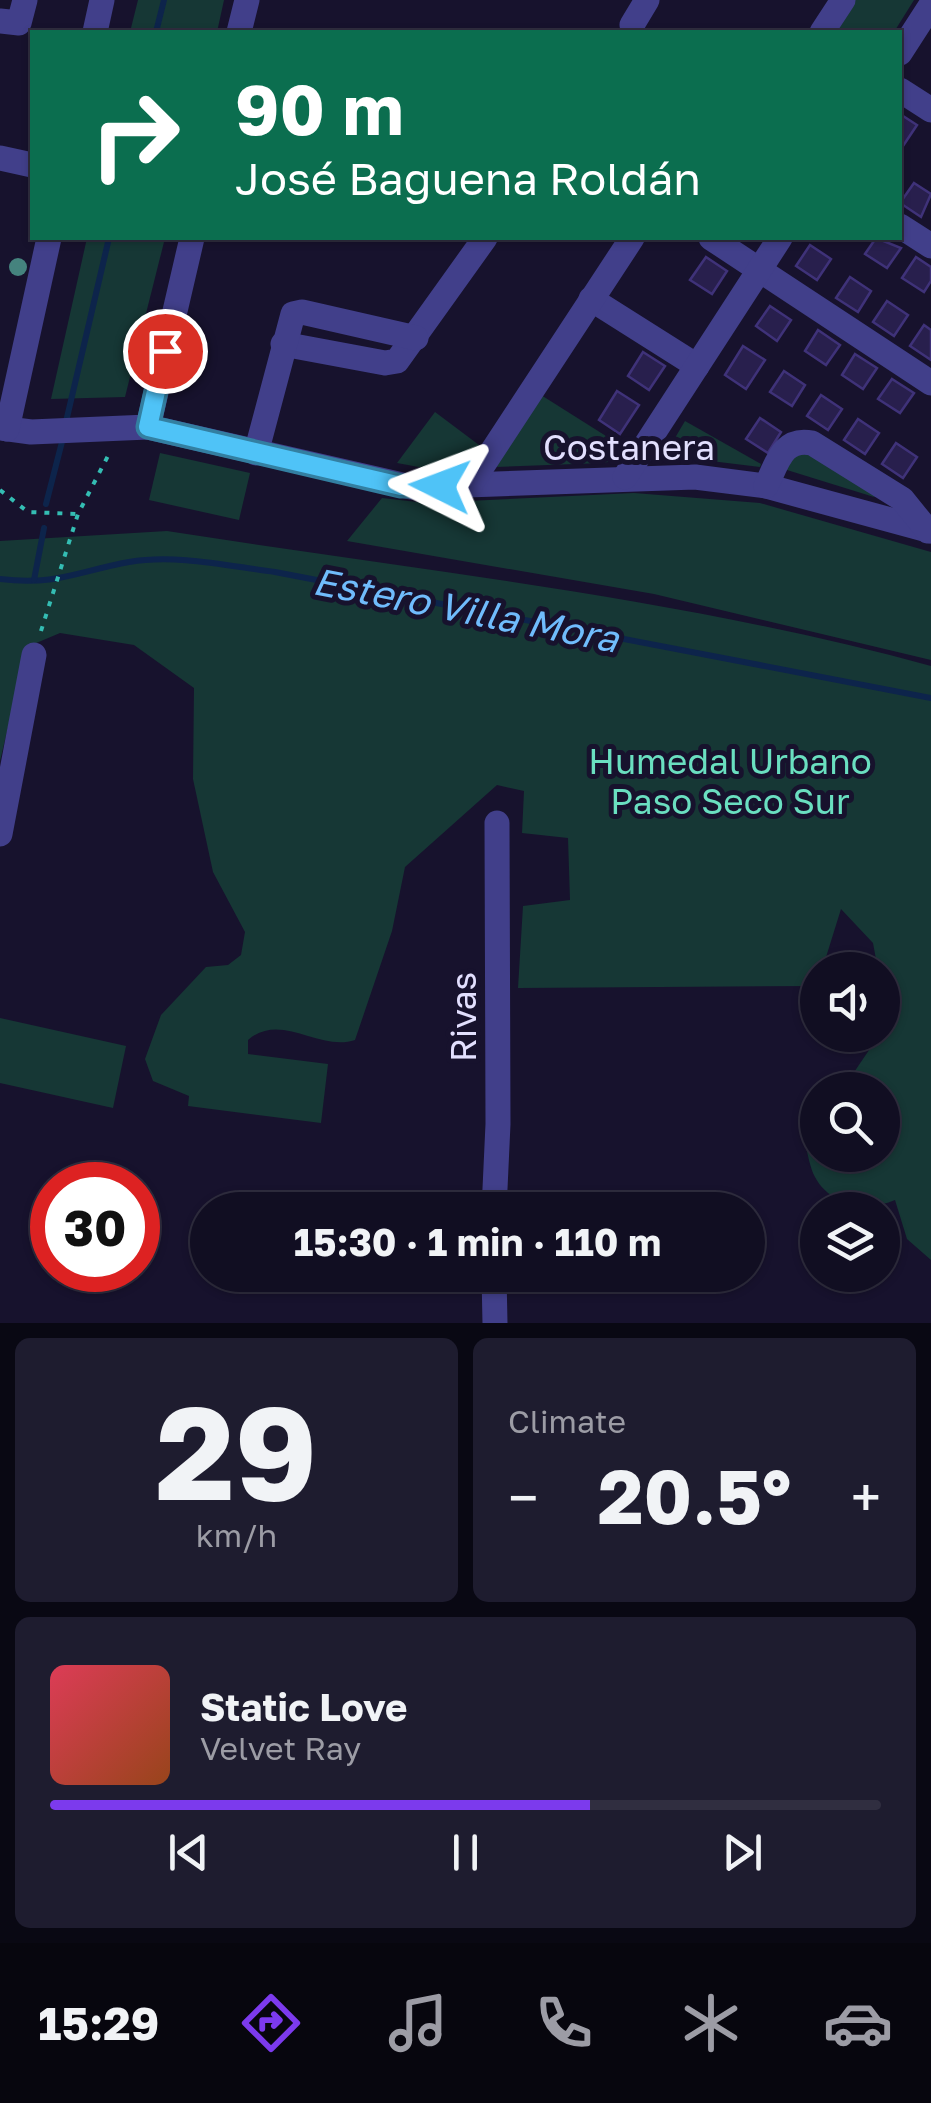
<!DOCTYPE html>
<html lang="en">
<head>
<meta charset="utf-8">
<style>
	:root { --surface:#110e22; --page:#1e1c2f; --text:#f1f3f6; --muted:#9c9ca5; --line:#302e40; --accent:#7c3aed }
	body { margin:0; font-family:"Golos Text",sans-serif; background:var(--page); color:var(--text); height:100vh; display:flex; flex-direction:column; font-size:38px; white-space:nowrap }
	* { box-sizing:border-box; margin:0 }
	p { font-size:32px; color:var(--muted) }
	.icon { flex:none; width:55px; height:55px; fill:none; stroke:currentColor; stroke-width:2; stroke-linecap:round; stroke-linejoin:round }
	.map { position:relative; height:1323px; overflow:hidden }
	.side { display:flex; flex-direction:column; gap:15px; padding:15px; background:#090813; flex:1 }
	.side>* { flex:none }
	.guide { position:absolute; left:30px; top:30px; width:872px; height:210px; border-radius:0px; box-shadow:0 2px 8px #0004,0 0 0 2px var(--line); background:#0b6e4f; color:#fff; overflow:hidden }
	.controls { position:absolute; left:800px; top:952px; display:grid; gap:20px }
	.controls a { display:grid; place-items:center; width:100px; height:100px; border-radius:50%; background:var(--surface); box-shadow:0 2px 8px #0004,0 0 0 2px var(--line); font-size:50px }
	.speed { position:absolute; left:30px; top:1162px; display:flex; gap:20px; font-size:50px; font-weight:700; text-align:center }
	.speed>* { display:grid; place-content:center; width:130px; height:130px; border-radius:50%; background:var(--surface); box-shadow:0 2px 8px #0004,0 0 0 2px var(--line); line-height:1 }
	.speed .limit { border:15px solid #d22; background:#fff; color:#111 }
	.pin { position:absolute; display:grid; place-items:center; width:85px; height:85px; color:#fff; margin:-42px; border:5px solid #fff; border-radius:50%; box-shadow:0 2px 10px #0007 }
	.me { position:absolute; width:110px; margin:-55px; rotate:273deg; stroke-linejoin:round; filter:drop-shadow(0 0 8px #0008) }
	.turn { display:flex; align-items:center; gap:35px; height:210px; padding:0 40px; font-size:45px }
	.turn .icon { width:130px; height:130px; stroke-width:2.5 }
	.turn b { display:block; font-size:70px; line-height:85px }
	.big { font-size:75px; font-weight:700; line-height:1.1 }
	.side .widget { flex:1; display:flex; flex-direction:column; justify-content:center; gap:15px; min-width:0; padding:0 35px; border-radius:15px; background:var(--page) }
	.side .dial { align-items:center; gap:0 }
	.dial b { font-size:130px; line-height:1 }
	.song { display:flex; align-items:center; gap:30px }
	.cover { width:120px; height:120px; border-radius:15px; background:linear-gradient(135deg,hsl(350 70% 55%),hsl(20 70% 35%)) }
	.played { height:10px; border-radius:5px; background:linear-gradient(90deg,var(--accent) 65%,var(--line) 65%) }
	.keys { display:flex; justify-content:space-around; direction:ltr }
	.heat { display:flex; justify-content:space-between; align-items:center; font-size:55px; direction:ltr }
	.side .tiles { flex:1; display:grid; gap:15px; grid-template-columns:1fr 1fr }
	.widget:last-child { grid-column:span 2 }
	.trip { position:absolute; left:190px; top:1192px; width:575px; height:100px; border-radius:50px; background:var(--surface); box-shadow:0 2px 8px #0004,0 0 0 2px var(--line); font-weight:700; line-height:100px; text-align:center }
	.tab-bar { display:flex; height:160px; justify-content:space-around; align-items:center; background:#07060e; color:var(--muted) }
	.tab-bar .icon { width:70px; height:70px }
	.tab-bar .selected { color:var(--accent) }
	.tab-bar b { font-size:45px; color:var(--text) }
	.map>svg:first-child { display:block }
	.green { fill:#163735 }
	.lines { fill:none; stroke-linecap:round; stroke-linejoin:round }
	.stream { stroke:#0d244b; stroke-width:6 }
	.building { fill:#281f4d; stroke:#3f3279; stroke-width:2.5 }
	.path { stroke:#34bdb3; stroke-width:4; stroke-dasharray:5 8; stroke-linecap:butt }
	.minor { stroke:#413f8a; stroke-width:25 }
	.tree { fill:#45837e }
	.route-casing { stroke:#337fa1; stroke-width:25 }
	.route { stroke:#4fc3f7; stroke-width:18 }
	.labels { text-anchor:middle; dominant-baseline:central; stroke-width:10; stroke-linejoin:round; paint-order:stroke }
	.street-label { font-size:35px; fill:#e2dffe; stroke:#17122d }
	.park-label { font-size:35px; fill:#6adfc0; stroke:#17122d }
	.water-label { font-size:38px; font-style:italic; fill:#70bcfc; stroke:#17122d }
</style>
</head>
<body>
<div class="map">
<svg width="931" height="1323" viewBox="0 0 931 1323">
	<rect width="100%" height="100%" fill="#17122d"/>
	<g class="green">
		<path d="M138,0H224L217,32H130Z"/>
		<path d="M853,0H914L894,32H833Z"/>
		<path d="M87,238H165L125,397L51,399Z"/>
		<path d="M541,395L625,448L614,461L602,463L495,467Z"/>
		<path d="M435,412L487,451L474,464L424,468L397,463Z"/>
		<path d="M685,421L761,464L760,467L678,457L672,443Z"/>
		<path d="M804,448L878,494L874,497L787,470V460Z"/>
		<path d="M160,453L250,473L239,520L149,500Z"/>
		<path d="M634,493L760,503L931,552V660L654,594L347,541L382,498L426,503Z"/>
		<path d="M167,531C422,571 682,598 931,666V1260L907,1239L895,1200C869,1212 830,1206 815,1177C810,1168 808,1154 805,1144L817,1127L818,1155H882V1090H842L886,1025L882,970H878L873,943L841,909L822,970H818L817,986L518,988L523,906L570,900L568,838L522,833L524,791L497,785L405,867L392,931L355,1040C319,1052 281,1011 248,1040V1054L328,1064L321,1123L188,1106L189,1096L153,1081L145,1059L161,1015L206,967L228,965L241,955L245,932L213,872L193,779L194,688L134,645L60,633L34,644L20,676L0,761V541Z"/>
		<path d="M0,1018L126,1046L113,1108L0,1083Z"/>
	</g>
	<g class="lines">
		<g class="stream">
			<path d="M156,32L164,0"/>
			<path d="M65,426L109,238"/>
			<path d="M46,504L63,438"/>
			<path d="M0,579C56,586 79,571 129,562C176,554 228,566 275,572L931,698"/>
			<path d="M34,580L44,528"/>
		</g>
	</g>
	<g class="building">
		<path d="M900,114L917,125L903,146L900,144Z"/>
		<path d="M914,183L931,194L921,217L900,203Z"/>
		<path d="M876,238L901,248L887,268L865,254Z"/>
		<path d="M810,245L831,259L817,280L796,266Z"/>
		<path d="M706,257L727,271L712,294L690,280Z"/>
		<path d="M916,257L931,267V281L924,292L902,278Z"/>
		<path d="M850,277L871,291L858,312L836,298Z"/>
		<path d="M887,301L908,315L894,336L873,322Z"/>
		<path d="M770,306L791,320L777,341L756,326Z"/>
		<path d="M924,325L931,330V360L910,346Z"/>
		<path d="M818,330L840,345L826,365L805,351Z"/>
		<path d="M743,346L765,360L746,389L725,375Z"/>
		<path d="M643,352L665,366L649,390L628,376Z"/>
		<path d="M855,354L877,368L863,389L842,375Z"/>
		<path d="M784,371L805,385L792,406L770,392Z"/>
		<path d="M892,379L914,393L900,413L878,399Z"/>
		<path d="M617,391L639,405L620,434L599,420Z"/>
		<path d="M821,395L842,409L828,430L807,416Z"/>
		<path d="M760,418L781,432L768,453L746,439Z"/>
		<path d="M858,419L879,433L865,454L844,440Z"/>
		<path d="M896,443L917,457L903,478L882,464Z"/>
	</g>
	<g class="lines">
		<g class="path">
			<path d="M0,490L28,512L78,514"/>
			<path d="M41,631L78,514L111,450"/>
		</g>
		<g class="minor">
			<path d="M0,21L19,23L25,0"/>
			<path d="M632,25L647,0"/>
			<path d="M95,32L102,0"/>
			<path d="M239,32L247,0"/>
			<path d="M822,32L843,0"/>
			<path d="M900,53L931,5"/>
			<path d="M900,90L931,110"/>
			<path d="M0,158L32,165"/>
			<path d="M900,226L931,246"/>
			<path d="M711,238L931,383"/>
			<path d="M591,299L697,366"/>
			<path d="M283,344L385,363L397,361L485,238"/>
			<path d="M148,427L192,238"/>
			<path d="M0,428L31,432L148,427L411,487L695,477L766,486L931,531"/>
			<path d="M7,429L49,238"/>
			<path d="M256,453L293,314L302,312L416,338"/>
			<path d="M625,477L780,238"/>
			<path d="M470,485L632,238"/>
			<path d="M766,486C777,464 782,437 812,443L902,499L928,531"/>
			<path d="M0,834L34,655"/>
			<path d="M494,1210L498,1124L497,823"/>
			<path d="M494,1275L495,1323"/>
		</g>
	</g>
	<circle class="tree" cx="18" cy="267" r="9"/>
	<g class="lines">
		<defs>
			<path id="route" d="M165,351L148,427L401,486H440"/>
		</defs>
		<use href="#route" class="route-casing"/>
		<use href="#route" class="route"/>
	</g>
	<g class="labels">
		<g class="street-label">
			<text x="629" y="447">Costanera</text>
			<text transform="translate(463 1017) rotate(-90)">Rivas</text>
		</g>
		<g class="park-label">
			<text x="730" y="761">Humedal Urbano<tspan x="730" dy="40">Paso Seco Sur</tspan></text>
		</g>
		<g class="water-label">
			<text transform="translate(466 609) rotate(11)">Estero Villa Mora</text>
		</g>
	</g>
</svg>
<div class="controls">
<a><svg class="icon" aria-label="sound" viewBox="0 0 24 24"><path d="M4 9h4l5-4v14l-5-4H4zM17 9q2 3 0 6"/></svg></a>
<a><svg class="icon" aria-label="search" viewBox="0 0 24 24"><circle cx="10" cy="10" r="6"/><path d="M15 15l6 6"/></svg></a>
<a><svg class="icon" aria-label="layers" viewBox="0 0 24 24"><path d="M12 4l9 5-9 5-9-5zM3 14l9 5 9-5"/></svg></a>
</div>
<div class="speed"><div class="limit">30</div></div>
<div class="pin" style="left:165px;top:351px;background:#d93025"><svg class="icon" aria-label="arrive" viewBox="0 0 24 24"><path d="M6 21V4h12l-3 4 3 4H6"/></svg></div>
<svg class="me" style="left:440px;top:486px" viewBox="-20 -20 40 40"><path d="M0-17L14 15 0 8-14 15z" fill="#4fc3f7" stroke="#fff" stroke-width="4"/></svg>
<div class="trip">15:30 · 1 min · 110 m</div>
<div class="guide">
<div class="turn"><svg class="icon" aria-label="right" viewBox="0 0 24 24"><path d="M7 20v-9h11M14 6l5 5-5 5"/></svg><div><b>90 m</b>José Baguena Roldán</div></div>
</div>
</div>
<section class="side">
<div class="tiles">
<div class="widget dial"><b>29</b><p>km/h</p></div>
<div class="widget"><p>Climate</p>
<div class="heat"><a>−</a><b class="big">20.5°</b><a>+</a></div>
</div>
<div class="widget">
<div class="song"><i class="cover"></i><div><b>Static Love</b><p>Velvet Ray</p></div></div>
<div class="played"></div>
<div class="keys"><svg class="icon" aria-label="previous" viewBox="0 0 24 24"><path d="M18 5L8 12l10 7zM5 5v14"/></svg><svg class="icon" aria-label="pause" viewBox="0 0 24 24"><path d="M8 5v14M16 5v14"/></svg><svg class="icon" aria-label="next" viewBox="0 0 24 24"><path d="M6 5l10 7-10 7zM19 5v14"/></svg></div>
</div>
</div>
</section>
<nav class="tab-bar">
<b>15:29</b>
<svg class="icon selected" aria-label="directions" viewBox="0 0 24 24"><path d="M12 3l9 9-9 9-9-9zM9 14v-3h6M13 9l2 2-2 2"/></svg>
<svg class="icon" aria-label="music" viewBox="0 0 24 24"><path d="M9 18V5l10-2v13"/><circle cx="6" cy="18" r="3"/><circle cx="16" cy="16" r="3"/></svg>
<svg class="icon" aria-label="phone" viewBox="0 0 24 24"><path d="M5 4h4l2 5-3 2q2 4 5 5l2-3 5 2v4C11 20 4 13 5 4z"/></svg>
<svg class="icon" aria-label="climate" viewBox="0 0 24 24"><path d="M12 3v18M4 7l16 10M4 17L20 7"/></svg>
<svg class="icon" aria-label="car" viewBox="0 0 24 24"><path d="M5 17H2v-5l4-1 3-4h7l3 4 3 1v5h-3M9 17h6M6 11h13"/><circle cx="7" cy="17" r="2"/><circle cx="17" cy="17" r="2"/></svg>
</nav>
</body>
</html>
